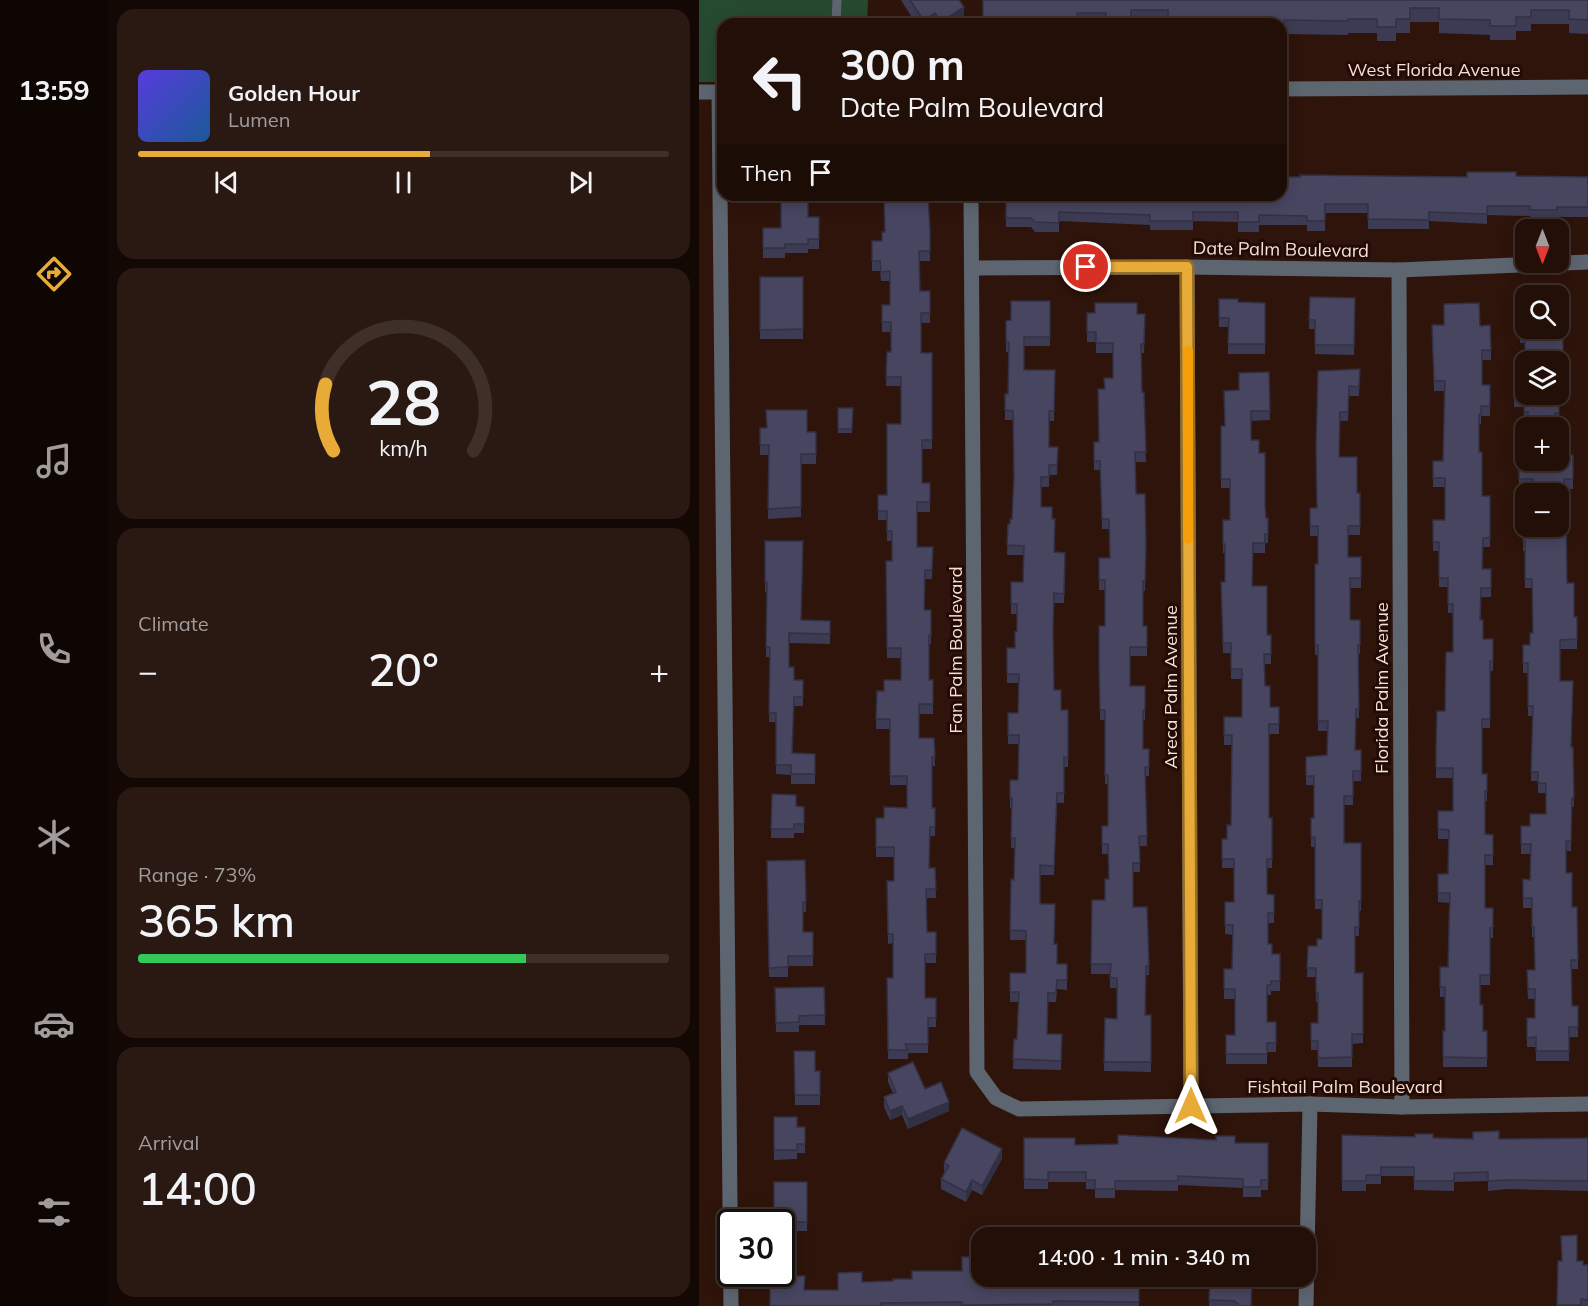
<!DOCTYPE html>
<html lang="en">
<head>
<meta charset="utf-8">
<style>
	:root { --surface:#220f08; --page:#2a1812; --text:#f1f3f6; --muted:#a29c9c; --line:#3f2f29; --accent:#e8ab37 }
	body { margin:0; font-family:Mulish,sans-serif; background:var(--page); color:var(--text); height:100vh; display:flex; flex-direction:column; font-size:22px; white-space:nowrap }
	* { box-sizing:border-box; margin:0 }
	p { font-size:20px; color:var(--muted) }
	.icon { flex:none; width:33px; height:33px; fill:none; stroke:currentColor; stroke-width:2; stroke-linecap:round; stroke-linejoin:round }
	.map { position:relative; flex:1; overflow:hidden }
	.panel { display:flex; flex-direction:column; gap:9px; padding:9px; background:#130804; width:591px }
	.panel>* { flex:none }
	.top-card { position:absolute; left:18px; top:18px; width:570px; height:183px; border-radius:18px; box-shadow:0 3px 15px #0003,0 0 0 2px var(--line); background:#220f08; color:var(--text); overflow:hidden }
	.needle { width:39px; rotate:180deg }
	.tools { position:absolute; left:816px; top:219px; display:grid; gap:12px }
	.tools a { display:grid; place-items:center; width:54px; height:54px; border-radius:12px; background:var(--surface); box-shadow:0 3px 15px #0003,0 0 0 2px var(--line); font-size:30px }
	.speed { position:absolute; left:18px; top:1209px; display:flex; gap:12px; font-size:30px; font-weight:700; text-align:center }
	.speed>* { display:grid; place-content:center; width:78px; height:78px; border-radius:50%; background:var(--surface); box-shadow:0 3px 15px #0003,0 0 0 2px var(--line); line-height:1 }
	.speed .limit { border:3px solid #111; border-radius:9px; background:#fff; color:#111 }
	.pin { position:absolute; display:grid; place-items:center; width:51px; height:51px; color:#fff; margin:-26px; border:3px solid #fff; border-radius:50%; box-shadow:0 2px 6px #0007 }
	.me { position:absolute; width:66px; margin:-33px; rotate:0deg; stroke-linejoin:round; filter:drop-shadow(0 0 4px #0008) }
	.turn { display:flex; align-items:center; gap:21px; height:126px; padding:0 24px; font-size:27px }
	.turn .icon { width:78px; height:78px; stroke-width:2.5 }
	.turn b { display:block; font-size:42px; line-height:51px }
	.then { display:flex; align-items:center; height:57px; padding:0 24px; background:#0003; gap:12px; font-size:22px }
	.big { font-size:45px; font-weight:600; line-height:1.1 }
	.panel .card { flex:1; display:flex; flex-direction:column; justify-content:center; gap:9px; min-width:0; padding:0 21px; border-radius:18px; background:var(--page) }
	.panel .dial { align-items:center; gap:0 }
	.dial svg { height:156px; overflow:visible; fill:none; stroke:var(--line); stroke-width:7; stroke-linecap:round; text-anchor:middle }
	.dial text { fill:var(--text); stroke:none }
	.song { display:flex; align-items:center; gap:18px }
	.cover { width:72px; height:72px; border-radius:9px; background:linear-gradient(135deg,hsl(250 70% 55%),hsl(210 70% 35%)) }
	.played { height:6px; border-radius:3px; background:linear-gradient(90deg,var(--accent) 55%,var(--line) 55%) }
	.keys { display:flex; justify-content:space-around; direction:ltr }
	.heat { display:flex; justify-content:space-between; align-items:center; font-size:33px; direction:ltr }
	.charge { height:9px; border-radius:4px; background:linear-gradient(90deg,#34c759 73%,var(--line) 0) }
	.trip { position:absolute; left:272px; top:1227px; width:345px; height:60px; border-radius:18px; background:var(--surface); box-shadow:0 3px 15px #0003,0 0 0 2px var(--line); font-weight:600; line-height:60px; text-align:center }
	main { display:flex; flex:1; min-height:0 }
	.menu { display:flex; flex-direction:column; width:108px; justify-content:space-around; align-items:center; background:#0e0603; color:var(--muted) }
	.menu .icon { width:42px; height:42px }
	.menu .active { color:var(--accent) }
	.menu b { font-size:27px; color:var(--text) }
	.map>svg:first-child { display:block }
	.park { fill:#264a30 }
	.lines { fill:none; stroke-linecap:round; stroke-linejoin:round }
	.service { stroke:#5d6670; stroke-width:9 }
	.minor { stroke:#5d6670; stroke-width:15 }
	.tertiary { stroke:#5d6670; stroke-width:15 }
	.wall { fill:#3d3b53 }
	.shaded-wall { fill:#323043 }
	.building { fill:#474560; stroke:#323043; stroke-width:1.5 }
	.route-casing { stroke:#976f24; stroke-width:15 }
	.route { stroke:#e8ab37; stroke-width:10 }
	.slow { stroke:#f59e0b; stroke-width:10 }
	.labels { text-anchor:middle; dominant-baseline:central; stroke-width:6; stroke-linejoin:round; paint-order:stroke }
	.street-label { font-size:18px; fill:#f2e0d9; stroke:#230b04 }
</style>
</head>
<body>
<main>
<nav class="menu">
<b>13:59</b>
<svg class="icon active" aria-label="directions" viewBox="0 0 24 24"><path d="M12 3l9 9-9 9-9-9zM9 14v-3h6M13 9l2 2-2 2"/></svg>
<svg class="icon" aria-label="music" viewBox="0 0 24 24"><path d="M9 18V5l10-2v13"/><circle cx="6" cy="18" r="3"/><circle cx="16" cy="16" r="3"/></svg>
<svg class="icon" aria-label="phone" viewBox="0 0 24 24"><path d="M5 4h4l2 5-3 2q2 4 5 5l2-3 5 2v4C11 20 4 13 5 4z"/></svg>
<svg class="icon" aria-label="climate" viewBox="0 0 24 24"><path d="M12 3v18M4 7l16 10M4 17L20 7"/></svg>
<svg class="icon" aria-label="car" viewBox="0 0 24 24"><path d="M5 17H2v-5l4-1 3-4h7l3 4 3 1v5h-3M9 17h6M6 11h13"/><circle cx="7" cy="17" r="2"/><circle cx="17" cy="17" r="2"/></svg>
<svg class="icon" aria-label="filters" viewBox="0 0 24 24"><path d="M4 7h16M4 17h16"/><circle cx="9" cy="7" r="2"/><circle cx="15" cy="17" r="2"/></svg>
</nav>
<section class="panel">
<div class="card">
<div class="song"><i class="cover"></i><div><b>Golden Hour</b><p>Lumen</p></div></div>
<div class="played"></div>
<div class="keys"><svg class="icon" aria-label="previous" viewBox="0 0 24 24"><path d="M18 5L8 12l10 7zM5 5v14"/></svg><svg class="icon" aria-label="pause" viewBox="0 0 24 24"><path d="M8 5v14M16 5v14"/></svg><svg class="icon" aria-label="next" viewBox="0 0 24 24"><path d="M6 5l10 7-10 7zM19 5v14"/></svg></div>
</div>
<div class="card dial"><svg viewBox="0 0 100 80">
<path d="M14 69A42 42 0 1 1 86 69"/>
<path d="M14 69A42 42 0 0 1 10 35" stroke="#e8ab37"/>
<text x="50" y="56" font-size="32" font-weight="700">28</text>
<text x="50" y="72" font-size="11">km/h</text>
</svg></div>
<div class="card"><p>Climate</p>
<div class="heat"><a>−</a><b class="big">20°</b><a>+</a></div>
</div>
<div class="card"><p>Range · 73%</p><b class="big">365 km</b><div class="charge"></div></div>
<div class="card"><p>Arrival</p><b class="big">14:00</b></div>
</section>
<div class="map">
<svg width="889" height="1306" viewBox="0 0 889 1306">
	<rect width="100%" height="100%" fill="#2e140b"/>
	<path class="park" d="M0,0H169L168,24H24V82H0Z"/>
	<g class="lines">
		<path class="service" d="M137,24L138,0"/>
		<g class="minor">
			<path d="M20,92L32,1306"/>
			<path d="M272,195L278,1072L297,1098L320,1109L611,1104L703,1107L889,1104"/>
			<path d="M488,267L492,1106"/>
			<path d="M273,268L488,267L700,270L889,262"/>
			<path d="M700,270L703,1107"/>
			<path d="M607,1306L611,1104"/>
		</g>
		<g class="tertiary">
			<path d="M582,89L889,87"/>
			<path d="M0,92H24"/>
		</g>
	</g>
	<g class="wall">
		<path d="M202,0H260L265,21L261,24H217Z"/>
		<path d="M284,0H889V34L870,33V24H832V31H817V40H791V35L740,33V22H711V33H697V41H678V33H649V35L585,34V37H582V24H284Z"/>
		<path d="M817,176L889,177V217H858V220H831V216L788,215V224L730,221V229H669V213H626V231H608V225H560V232H539V222L494,221V230H451V225L360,221V232H336L332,227H307V195Z"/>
		<path d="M109,217H120V249H109V253H86V258H64V228H82Z"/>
		<path d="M231,231V261H221V291H231V323H222V353H233V449H223V483H231V512H218V547H234L233,579H226V610H232V644H230V680H234V714H220V738H235L236,766H233V808H236V836H231L230,868H236L237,898H228V932H237V963H226V998H237V1027H229V1053H209V1059H189L188,978H194V943L189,944L188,881H195V857H177V818H185L208,808V785H191V729H177L178,691H185L202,680V658H188L187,561H193V541H188V520H179V495H188L202,424V386H187L188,352H192V332H183V305H191V281H182L181,271H173V241H183Z"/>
		<rect x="61" y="277" width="43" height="62"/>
		<path d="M611,297L656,298L655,355L616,354V329H610Z"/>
		<path d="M520,299L539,302L566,303V354H529V327H520Z"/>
		<path d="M864,299V361H857L826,394L860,389V423L825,422V407H815V397L826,378V343H821V317L826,328Z"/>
		<path d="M351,301V346H325V370H356L355,421H350V447H359L358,475H350V487H342V507L353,519L356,552L366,553L365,603H355L354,633L355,690L362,710H369V767H365V803H358L355,875H341V904L356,944L358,964H368V990L358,989L357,1002H349L348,1034H363L362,1070L314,1069L315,1039H318L319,1002H311V973H327V940H311L312,879L315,880L316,848H312L313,808H311V780H319L320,744H309V713H319V683H308V648H316L318,631V614H312V582H324L325,555H308L309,524H311L313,519L315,479L314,420H306V394H309L310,352H307V321L312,320Z"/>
		<path d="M388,313L446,314L445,353H442L443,392L447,462H436L437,494L447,554L446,591H444V626H448V656H431V686H446V720H444V749H450V776H446L448,846H440L441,872H434V907H448L450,975H447V1015H452V1072L405,1071L406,1018L418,1019V988H411V974H392L393,900H406L410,879L409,854H403V826H409V784H406V720H401L400,675L406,626V590H400V558H411L410,529H403L401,470H395V442H399L405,389L414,378V353H397V342H388Z"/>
		<path d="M733,325L781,326L792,350V360H783V385H791V416H782V424H780V452L783,496H791V547H784L783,569H792V597H782V620L784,639H794V671H791V728H783V774H788V801H786V834L794,835V865H786V908H794V938H791V985H781V1005L784,1031H788V1067H744V1031H746V997H741V967H749L750,903L739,902V874H749L750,839H739V811H754V778H737V747L746,711L754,652V613H749V587H740V551H734V520H746V487H734V461H744L745,391H735Z"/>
		<path d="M661,369L660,396H650L649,421H641L640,457L658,493H661V535H649V557H662V588H651V620H661V654H659L660,718H657L656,750H662V781H654V805H645V843H662V911H660V936H656V973H664V1043L653,1044V1067H619V1050H612V1023H619V1002H617V977H608L609,946H618L623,939V909H616V847H612V818H615V785H607V757L628,755V731H619V655H616V564H619V536H611V508H618L619,371Z"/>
		<path d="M570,372L571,420L552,421V440L560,453L567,518L569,534V543H566V553H554L553,586L568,635H572V664H566V686L571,707H580V734H570V818H573V868H568V894L575,895V923H569V944L573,954H581V991H572V995H568V1022L577,1043V1052H568V1064H527V1035H536V999H525V969H533L534,935L526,934V902H535V868H523V839H528L532,825L533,745H525V717H543V679H532V653H524L522,582H526V553H524V520H531V488H522V426H526L540,390Z"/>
		<path d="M139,408H154L153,433H139Z"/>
		<path d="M61,428L117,432V464H102V517L69,519L70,455H61Z"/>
		<path d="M820,443L826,460L874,455V489H865V513L868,583L875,617H878V649H861V681L872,747H874L875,807H873L872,851H867V873L873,907H878L879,969H872L873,1006H879V1037H870V1061H837V1047H828V1018H836V999H829L828,980L836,970L835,937H833V908H824V879L831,880V854H822V826H831L847,814V793H839V781H832L834,716H829V673H824V645H831L834,633L833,588H826V551H824V509L860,526L834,489H820Z"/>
		<path d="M66,541L102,620L131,621V644L90,643V667L95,680H104V706H95L93,753L116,754V784H92V775L77,774V722H70L71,657H67L68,592H66Z"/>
		<path d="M73,794L97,806L105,807V833H95V838H72Z"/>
		<path d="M106,860L107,912H104V932H114V966H89V977H70L68,861Z"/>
		<path d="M125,987L126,1025H100V1032H77L76,988Z"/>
		<path d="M95,1051L116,1071H121V1105H96Z"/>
		<path d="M189,1073L226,1089L250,1111L209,1129L203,1115L191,1120L185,1107V1097L194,1093L189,1082Z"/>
		<path d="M75,1117L98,1127H106V1153H98V1159L75,1160Z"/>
		<path d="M643,1135L800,1139L889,1138V1191L808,1189L789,1191V1181L755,1182V1191L715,1190V1176H682V1184H667V1191H643Z"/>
		<path d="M325,1138L376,1145L536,1143H569V1190H562V1197H544V1188L479,1185V1191L416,1190V1198H396V1189H387V1182H349V1189H325Z"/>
		<path d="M303,1159L283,1195L273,1190L267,1202L242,1189V1179L246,1173H245V1163Z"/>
		<path d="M75,1182H108V1231H82V1222H75Z"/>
		<path d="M859,1261H878L884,1265H889V1306H858Z"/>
		<path d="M511,1276L553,1306H510Z"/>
		<path d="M163,1282L440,1285V1306H71L105,1290H139Z"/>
	</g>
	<g class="shaded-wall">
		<path d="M265,7V21L261,24H242V22Z"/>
		<path d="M236,13V24H225V21Z"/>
		<path d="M250,1102V1111L209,1129V1119Z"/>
		<path d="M203,1106V1115L191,1120V1111Z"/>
		<path d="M303,1149V1159L283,1195V1186Z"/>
		<path d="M273,1180V1190L267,1202V1192Z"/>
	</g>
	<g class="building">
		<path d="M211,0H260L265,7L242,22L236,13L225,21Z"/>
		<path d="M284,0H889V20L870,19V10H832V17H817V26H791V20L740,19V8H711V19H697V27H678V19H649V21L585,20V23L547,24V23H536V17H495V23L469,22V10H432V23H407V13H378V22L359,21V24H284Z"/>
		<path d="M768,172H817V176L889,177V207H858V210H831V206H788V214L730,212V220L669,219V204H626V221H608V216L560,215V222H539V212H494V221H451V215L360,212V223L336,222L332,218H307V195H582V177H601V175L768,177Z"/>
		<path d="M185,195H229L231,231V251H220L221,291H231V313H222V353H233V440H223V483H231V502H218V547H234L233,570H226L225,610H232V635H230V680H234V704H220V738H235L236,757H233V808H236V827H231L230,868H236L237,889H227L228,932H237V954H226V998H237V1018H229V1044H206L209,1050H189L188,978H194V934H189L188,881H195V847H177V818H185V807L208,808V776H191V719H177L178,691H185V680H202V648H188L187,561H193V531H188V511H179V495H188V424H202V377H187L188,352H192V322H183V305H191V271L182,272L181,261H173V241H183V232H186Z"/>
		<path d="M82,199L109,200V217H120V239H109V244H86V248H64V228H82Z"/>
		<path d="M61,277H104V329L61,330Z"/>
		<path d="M611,297L656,298L655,345H616V320H610Z"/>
		<path d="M520,299H539V302L566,303V344H529L530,318H520Z"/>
		<path d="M860,299H864V351H857V362H826V394H860V389V413H856V428H829V412H825L826,398L815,397L816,378H826V334H821V317H826V328H860Z"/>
		<path d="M312,301H351V337H325V370H356L355,411H350V447H359L358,465H350V477H342V507H353V519H356L355,552L366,553L365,594L355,593L354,628L355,690H362V710H369V757H365V793H358L355,866L341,865V904H356L355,944H358V964H368V980H358L357,993H349L348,1034H363L362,1061L314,1059L315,1039H318L320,992H311V973H327V931L311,930L312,879L315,880L316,838H312L313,798H311V780H319L320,735H309V713H319L320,674H308V648H316V632L318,631V604H312V582H324L325,546L308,545L309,524H311V519H313L315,477L314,411L306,410V394H309L310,342H307V321L312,320Z"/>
		<path d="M396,303H438V314H446L445,344H442L443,392H445L447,452H436L437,494H446L447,544L446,581H444V626H448V647H431V686H446V710L444,711V749H450V767H446L448,836H440L441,863H434V907H448L450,966H447L446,1015H452V1062H405L406,1018L418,1019V978H411L412,964H392L393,900H406V879H410L409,844H403V826H409V775H406V710H401L400,666V626H406V580H400V558H411L410,519H403L401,461H395V442H400L399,389H406L405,378H414V343H397V332H388V313H396Z"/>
		<path d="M780,303L781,326L791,325L792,350H783V385H791V406H782V414H780V452H783V496H791V538H784L783,569H792V588H782L781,620H784V639H794V661H791V719H783V774H788V791H786V834L794,835V855H786V908H794V928H791V975H781V1005H784V1031H788V1058L744,1057V1031H746V987H741V967H749L751,893H739V874H749L750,830L739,829V811H754V768H737V747L738,711H746L747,652H754V604H749V578H740V542H734V520H746V478H734V461H744L746,381H735L733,325H745V304Z"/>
		<path d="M661,369L660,387L650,386L649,412H641L640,457H658V493H661V526H649V557H662V578H651V620H661V645H659L660,709H657L656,750H662V771H654V796H645V843H662V901H660V927H656V973H664V1034H653V1057L619,1058V1041H612V1023H619V993H617V968H608L609,946H618V939H623V900H616V837H612V818H615V776H607V757L628,755L629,721H619V645H616V564H619V526H611V508H618L617,448L619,371Z"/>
		<path d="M570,372L571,411H552V440H560V453H566V506L567,518H569V534H566V543H554L553,586H568V635H572V654H565L566,686H571V707H580V724H570V818H573V859H568V894L575,895V913H569V944H573V954H581V981H572V985H568V1022H577V1043H568V1054H527V1035H536V989H525V969H533L534,925H526V902H535V859H523V839H528V825H532L533,735H525V717H543V669H532V643H524L522,582H526V544H524V520H531V479H522V426H526L525,391L540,390V373Z"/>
		<path d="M139,408H154L153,429H139Z"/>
		<path d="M67,410H108V432H117V454H102V507L69,509L70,445H61V428H68Z"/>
		<path d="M820,443H826V460H860V455H874V479H865V513H867L868,583H875V617H878V639L861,640V681H874L872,747H874L875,797L873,798L872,841H867V873H873V907H878L879,960H872L873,1006H879V1027H870V1051H837V1037L828,1038V1018H836V989H829L828,970H836L835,927H833V898H824V879L831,880L832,844H822V826H831V814H847V783H839V772H832L834,706H829V663H824V645H831V633H834L833,579H826V541H824V509H826V526H860V494H834V479H820Z"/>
		<path d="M66,541H104L102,620L131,621V634L90,633V667H95V680H104V697H95L93,753L116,754V774H92V765H77V713H70L71,647H67L68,582H66Z"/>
		<path d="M73,794L97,795V806L105,807V824H95V829H72Z"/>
		<path d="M106,860L107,902H104V932H114V956H89V967L70,968L68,861Z"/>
		<path d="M125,987L126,1015L100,1016V1022L77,1023L76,988Z"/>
		<path d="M95,1051H116V1071H121V1095H96Z"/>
		<path d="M214,1062L226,1089L242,1082L250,1102L209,1119L203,1106L191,1111L185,1097L197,1092L189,1073Z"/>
		<path d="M75,1117H98V1127H106V1144H98V1150H75Z"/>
		<path d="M263,1128L303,1149L283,1186L273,1180L267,1192L242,1179L250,1166L245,1163Z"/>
		<path d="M800,1131V1139L889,1138V1181L808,1180L789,1181V1172L755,1173V1181H715V1167H682V1175H667V1181H643V1135L716,1137V1134H734V1138L774,1139V1132Z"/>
		<path d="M419,1135L517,1140V1136H536V1143H569V1180H562V1187H544V1179L479,1176V1181H416V1189H396V1180H387V1172H349V1180L325,1179V1138H376V1145L419,1144Z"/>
		<rect x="75" y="1182" width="33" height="40"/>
		<path d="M878,1235V1261H884V1265H889V1300L882,1299V1305H858L859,1261H863L862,1236Z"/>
		<path d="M263,1257H282V1276H430V1285H440V1302L354,1301V1304L263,1305V1302L182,1303V1306H71V1276H106L105,1290H139V1273L163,1272V1282L194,1281V1279H213V1271H263Z"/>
		<path d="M511,1276H553L552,1306H539V1303H536V1301L510,1300Z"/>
	</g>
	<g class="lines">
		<defs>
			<path id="route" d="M387,267H488L492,1106"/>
		</defs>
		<use href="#route" class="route-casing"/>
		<use href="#route" class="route"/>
		<path class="slow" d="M489,351V539"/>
	</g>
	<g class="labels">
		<g class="street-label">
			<text x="735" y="69">West Florida Avenue</text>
			<text transform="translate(582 249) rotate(1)">Date Palm Boulevard</text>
			<text transform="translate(256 650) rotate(-90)">Fan Palm Boulevard</text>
			<text transform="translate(471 687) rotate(-90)">Areca Palm Avenue</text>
			<text transform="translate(682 688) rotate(-90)">Florida Palm Avenue</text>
			<text x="646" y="1086">Fishtail Palm Boulevard</text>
		</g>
	</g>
</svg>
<div class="tools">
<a><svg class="needle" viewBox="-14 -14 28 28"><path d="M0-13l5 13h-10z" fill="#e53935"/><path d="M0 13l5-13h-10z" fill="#a29c9c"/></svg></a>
<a><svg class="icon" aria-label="search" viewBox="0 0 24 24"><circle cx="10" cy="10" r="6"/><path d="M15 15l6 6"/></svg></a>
<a><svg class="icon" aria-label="layers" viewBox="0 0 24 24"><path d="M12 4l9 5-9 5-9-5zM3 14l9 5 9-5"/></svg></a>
<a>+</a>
<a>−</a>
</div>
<div class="speed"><div class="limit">30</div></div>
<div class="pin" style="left:387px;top:267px;background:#d93025"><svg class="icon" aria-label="arrive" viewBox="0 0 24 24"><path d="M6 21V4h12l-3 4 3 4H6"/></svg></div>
<svg class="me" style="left:492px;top:1106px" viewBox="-20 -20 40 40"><path d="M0-17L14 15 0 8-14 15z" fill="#e8ab37" stroke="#fff" stroke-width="4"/></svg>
<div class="trip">14:00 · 1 min · 340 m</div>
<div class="top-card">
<div class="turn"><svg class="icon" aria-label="left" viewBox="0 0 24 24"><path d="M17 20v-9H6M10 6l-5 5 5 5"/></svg><div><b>300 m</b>Date Palm Boulevard</div></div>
<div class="then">Then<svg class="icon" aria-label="arrive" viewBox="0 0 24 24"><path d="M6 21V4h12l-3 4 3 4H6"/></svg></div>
</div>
</div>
</main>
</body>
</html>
